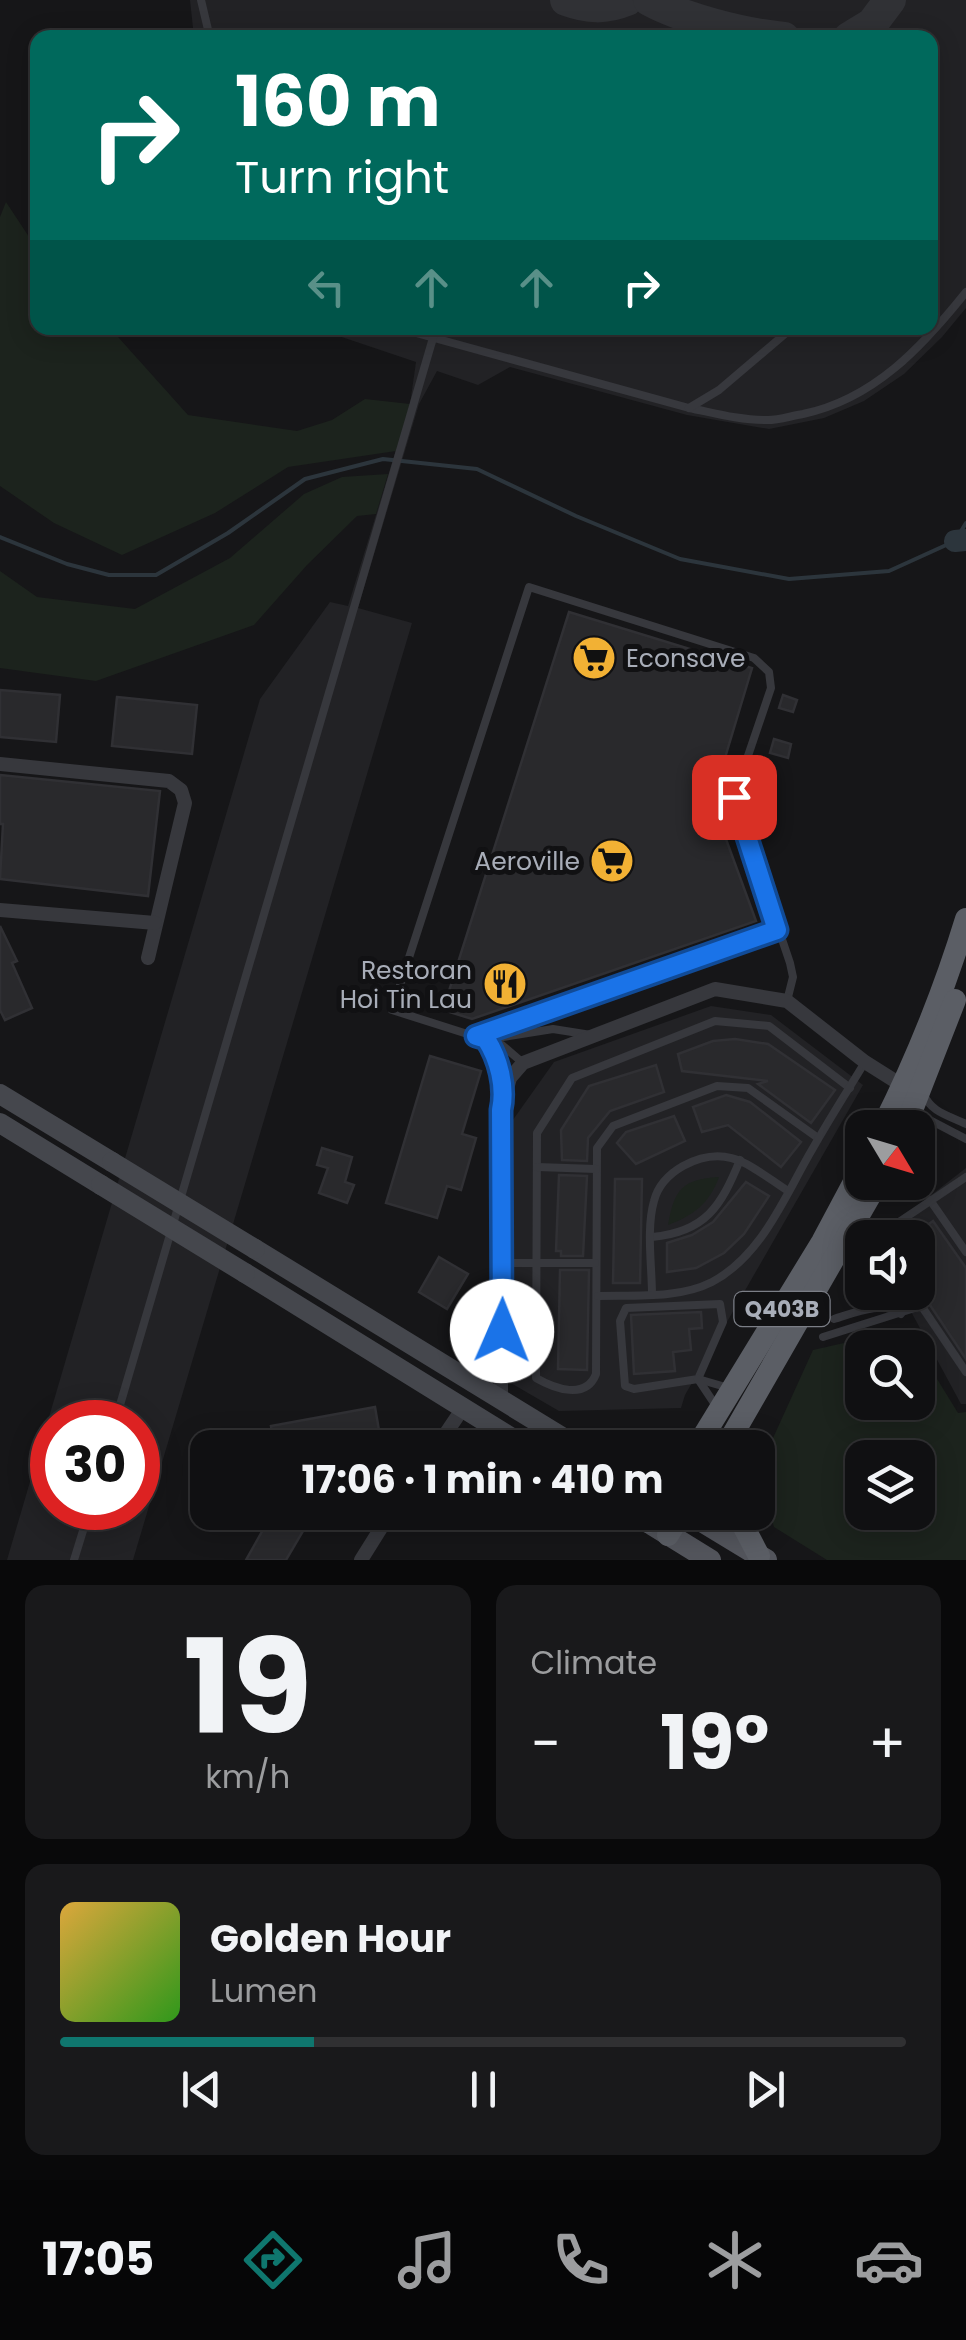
<!DOCTYPE html>
<html lang="en">
<head>
<meta charset="utf-8">
<style>
	:root { --surface:#101012; --page:#19191b; --text:#f1f3f6; --muted:#9c9d9f; --line:#303032; --accent:#0f766e }
	body { margin:0; font-family:Poppins,sans-serif; background:var(--page); color:var(--text); height:100vh; display:flex; flex-direction:column; font-size:38px; white-space:nowrap }
	* { box-sizing:border-box; margin:0 }
	p { font-size:32px; color:var(--muted) }
	.icon { flex:none; width:55px; height:55px; fill:none; stroke:currentColor; stroke-width:2; stroke-linecap:round; stroke-linejoin:round }
	.map { position:relative; height:1560px; overflow:hidden }
	.side { display:flex; flex-direction:column; gap:25px; padding:25px; background:#09090a; flex:1 }
	.side>* { flex:none }
	.hud { position:absolute; left:30px; top:30px; width:908px; height:305px; border-radius:20px; box-shadow:0 5px 25px #0003,0 0 0 2px var(--line); background:#00695c; color:#fff; overflow:hidden }
	.needle { width:65px; rotate:128deg }
	.buttons { position:absolute; left:845px; top:1110px; display:grid; gap:20px }
	.buttons a { display:grid; place-items:center; width:90px; height:90px; border-radius:20px; background:var(--surface); box-shadow:0 5px 25px #0003,0 0 0 2px var(--line); font-size:50px }
	.speed { position:absolute; left:30px; top:1400px; display:flex; gap:20px; font-size:50px; font-weight:700; text-align:center }
	.speed>* { display:grid; place-content:center; width:130px; height:130px; border-radius:50%; background:var(--surface); box-shadow:0 5px 25px #0003,0 0 0 2px var(--line); line-height:1 }
	.speed .limit { border:15px solid #d22; background:#fff; color:#111 }
	.pin { position:absolute; display:grid; place-items:center; width:85px; height:85px; color:#fff; margin:-42px; border-radius:20px; box-shadow:0 5px 15px #0006 }
	.me { position:absolute; width:110px; margin:-55px; rotate:1deg; stroke-linejoin:round; filter:drop-shadow(0 0 8px #0008) }
	.turn { display:flex; align-items:center; gap:35px; height:210px; padding:0 40px; font-size:45px }
	.turn .icon { width:130px; height:130px; stroke-width:2.5 }
	.turn b { display:block; font-size:70px; line-height:85px }
	.lanes { display:flex; align-items:center; height:95px; padding:0 40px; background:#0003; justify-content:center; gap:50px; direction:ltr }
	.lanes .off { opacity:.35 }
	.big { font-size:75px; font-weight:700; line-height:1.1 }
	.side .card { flex:1; display:flex; flex-direction:column; justify-content:center; gap:15px; min-width:0; padding:0 35px; border-radius:20px; background:var(--page) }
	.side .dial { align-items:center; gap:0 }
	.dial b { font-size:130px; line-height:1 }
	.song { display:flex; align-items:center; gap:30px }
	.cover { width:120px; height:120px; border-radius:15px; background:linear-gradient(135deg,hsl(40 70% 55%),hsl(110 70% 35%)) }
	.played { height:10px; border-radius:5px; background:linear-gradient(90deg,var(--accent) 30%,var(--line) 30%) }
	.keys { display:flex; justify-content:space-around; direction:ltr }
	.heat { display:flex; justify-content:space-between; align-items:center; font-size:55px; direction:ltr }
	.side .tiles { flex:1; display:grid; gap:25px; grid-template-columns:1fr 1fr }
	.card:last-child { grid-column:span 2 }
	.trip { position:absolute; left:190px; top:1430px; width:585px; height:100px; border-radius:20px; background:var(--surface); box-shadow:0 5px 25px #0003,0 0 0 2px var(--line); font-weight:700; line-height:100px; text-align:center }
	.menu { display:flex; height:160px; justify-content:space-around; align-items:center; background:#060607; color:var(--muted) }
	.menu .icon { width:70px; height:70px }
	.menu .selected { color:var(--accent) }
	.menu b { font-size:45px; color:var(--text) }
	.map>svg:first-child { display:block }
	.built { fill:#222225; fill-rule:evenodd }
	.green { fill:#1c231d; fill-rule:evenodd }
	.lines { fill:none; stroke-linecap:round; stroke-linejoin:round }
	.stream { stroke:#2c353c; stroke-width:4 }
	.river { stroke:#2c353c; stroke-width:22 }
	.taxiway { stroke:#303135; stroke-width:32 }
	.building { fill:#29292c; stroke:#303034; stroke-width:2.5 }
	.service { stroke:#37383d; stroke-width:8 }
	.minor { stroke:#37383d; stroke-width:14 }
	.secondary { stroke:#45474d; stroke-width:20 }
	.primary { stroke:#53555c; stroke-width:22 }
	.trunk { stroke:#5b5e65; stroke-width:22 }
	.secondary-bridge { stroke:#45474d; stroke-width:20 }
	.route-casing { stroke:#114b97; stroke-width:25 }
	.route { stroke:#1a73e8; stroke-width:18 }
	.labels { text-anchor:middle; dominant-baseline:central; stroke-width:10; stroke-linejoin:round; paint-order:stroke }
	.shield { fill:#111113; stroke:#7b7e86; stroke-width:2.5 }
	.shield-label { font-size:22px; font-weight:bold; fill:#a8adb8 }
	.poi-label { font-size:25px; fill:#a8adb8; stroke:#111113; text-anchor:end }
</style>
</head>
<body>
<div class="map">
<svg width="966" height="1560" viewBox="0 0 966 1560">
	<rect width="100%" height="100%" fill="#161618"/>
	<g class="built">
		<path d="M190,0H966V308L942,337L904,374L864,401L824,418L769,429L687,415L510,367L478,385L437,371L419,404L358,608L412,623L133,1560H7L260,699L330,602L348,606L410,404L416,362L315,328H930V38L194,37ZM52,1422H138V1508H52Z"/>
		<path d="M711,1006L771,1015L863,1085L685,1395L681,1408L559,1411L509,1382L510,1124L554,1062Z"/>
		<path d="M966,1168V1404H961L901,1293L918,1292V1238H876Z"/>
	</g>
	<g class="green">
		<path d="M6,202L37,249L38,328H110L188,415L297,431L332,420L365,399L410,404L396,451L288,467L215,513L122,555L54,523L0,486V217Z"/>
		<path d="M388,474L376,514L357,516L307,565L254,625L96,681L0,668V571L37,597L135,609L230,558L304,494L342,477Z"/>
		<path d="M719,1177C709,1204 694,1215 668,1225C674,1190 682,1179 719,1177Z"/>
		<path d="M906,1329L917,1348H862V1402H918V1348L958,1413L966,1412V1560H827L774,1527L758,1471L813,1350ZM862,1458H918V1512H862Z"/>
	</g>
	<g class="lines">
		<path class="stream" d="M0,537L67,564L109,575H156L228,533L305,479L383,459L477,469L576,516L680,559L789,579L889,571L955,541L966,523"/>
		<path class="river" d="M955,541L966,540"/>
		<g class="taxiway">
			<path d="M566,0C588,8 605,9 627,0"/>
			<path d="M649,0C684,19 744,34 784,38"/>
			<path d="M849,38L872,24L890,0"/>
		</g>
	</g>
	<g class="building">
		<path d="M569,612L752,668L712,801L756,921L472,1019L443,1010Z"/>
		<path d="M0,690L60,695L56,742L0,737Z"/>
		<path d="M783,695L797,700L793,712L779,708Z"/>
		<path d="M117,697L197,705L192,754L112,746Z"/>
		<path d="M774,739L791,744L788,758L770,753Z"/>
		<path d="M0,775L160,791L148,896L0,879L3,824H0Z"/>
		<path d="M0,926L17,961L12,963L32,1008L5,1020L0,1010Z"/>
		<path d="M735,1039L768,1044L835,1090L811,1123L758,1084L768,1081L682,1071L678,1054L713,1041Z"/>
		<path d="M430,1056L481,1071L462,1134L476,1138L461,1190L447,1186L437,1218L386,1203Z"/>
		<path d="M656,1065L664,1092L610,1111L588,1138L587,1161L562,1160L561,1130L589,1086Z"/>
		<path d="M726,1095L750,1102L801,1142L781,1167L728,1125L702,1132L693,1107Z"/>
		<path d="M674,1116L685,1141L636,1164L617,1143L626,1132Z"/>
		<path d="M322,1148L352,1157L345,1182L354,1185L347,1203L319,1193L328,1168L317,1165Z"/>
		<path d="M559,1175L587,1176L583,1256H561V1251H556Z"/>
		<path d="M615,1179H642L640,1283H613Z"/>
		<path d="M746,1182L769,1196L744,1234L724,1253L696,1268L667,1272V1243L692,1235L713,1222Z"/>
		<path d="M933,1221L966,1268V1359L918,1287V1232Z"/>
		<path d="M439,1257L468,1274L447,1309L419,1292Z"/>
		<path d="M560,1270H589L587,1370L558,1369Z"/>
		<path d="M701,1312L702,1328L689,1329L691,1350L673,1352L675,1371L634,1374L631,1315Z"/>
		<path d="M375,1407L382,1448H275L271,1426Z"/>
		<path d="M273,1512H282L306,1526L286,1560H246Z"/>
	</g>
	<g class="lines">
		<g class="service">
			<path d="M201,0L210,38"/>
			<path d="M862,32L864,38"/>
			<path d="M398,328L689,408C714,413 739,420 765,420C777,421 790,416 803,414C874,399 922,347 966,292"/>
			<path d="M689,408L719,390L792,328"/>
			<path d="M476,1036L777,930"/>
			<path d="M486,1039L493,1051L504,1092"/>
			<path d="M491,1039L553,1029L591,1035"/>
			<path d="M523,1063L502,1045L392,1010L529,587L754,658L769,672L771,688L734,797L790,963L793,977L787,1001"/>
			<path d="M924,1094C930,1112 950,1116 966,1124"/>
			<path d="M912,1119L924,1117L966,1139"/>
			<path d="M818,1138L748,1088L717,1086L613,1126L597,1148L596,1374C586,1400 555,1389 536,1378L537,1133L572,1078L715,1021L769,1026L850,1088"/>
			<path d="M537,1167L596,1169"/>
			<path d="M930,1200L966,1252"/>
			<path d="M652,1237C706,1232 721,1206 740,1160"/>
			<path d="M883,1238L887,1230L966,1177"/>
			<path d="M504,1263H595"/>
			<path d="M912,1292L966,1372"/>
			<path d="M652,1295C652,1266 646,1229 654,1201C658,1185 669,1174 683,1166C728,1142 751,1167 788,1191"/>
			<path d="M598,1296C634,1295 679,1299 712,1282C763,1255 785,1195 813,1148C830,1118 848,1090 865,1062"/>
			<path d="M834,1319C854,1313 882,1300 901,1314"/>
			<path d="M823,1337L921,1306"/>
			<path d="M698,1379L723,1322L720,1304L626,1308L620,1321L625,1386L634,1389L698,1379L729,1388"/>
			<path d="M698,1379L718,1409"/>
			<path d="M115,1422L433,338"/>
			<path d="M74,1560L90,1508"/>
		</g>
		<g class="minor">
			<path d="M0,764L169,781L181,790L185,803L148,958"/>
			<path d="M0,910L155,923"/>
			<path d="M501,1399V1110L510,1078L523,1063L715,989L787,1001L865,1062L903,1086"/>
			<path d="M436,1448L463,1408"/>
			<path d="M361,1560L391,1512"/>
		</g>
		<g class="secondary">
			<path d="M0,1094L112,1162"/>
			<path d="M0,1123L101,1185"/>
			<path d="M255,1249L580,1448"/>
			<path d="M245,1273L528,1448"/>
		</g>
		<g class="primary">
			<path d="M687,1512L766,1560"/>
			<path d="M653,1525L710,1560"/>
		</g>
		<g class="trunk">
			<path d="M882,1128C916,1060 944,991 966,919"/>
			<path d="M905,1128L955,1000"/>
			<path d="M696,1448L822,1242L862,1167"/>
			<path d="M725,1448L878,1182"/>
			<path d="M736,1512L759,1556"/>
			<path d="M648,1522L654,1512"/>
			<path d="M668,1535L682,1512"/>
		</g>
		<g class="secondary-bridge">
			<path d="M112,1162L255,1249"/>
			<path d="M101,1185L245,1273"/>
		</g>
	</g>
	<g class="lines">
		<defs>
			<path id="route" d="M502,1331L501,1110C506,1087 499,1059 486,1039L476,1036L777,930L734,797"/>
		</defs>
		<use href="#route" class="route-casing"/>
		<use href="#route" class="route"/>
	</g>
	<defs>
		<symbol id="supermarket-disc" viewBox="-11 -11 22 22"><circle r="9.5" fill="#f2b134" stroke="#111113"/><path d="M-6-5.5h2.5l.6 2H6L4.5 2H-2.5L-4.4-4H-6ZM-1.5 3.2a1.3 1.3 0 1 0 .1 0ZM3 3.2a1.3 1.3 0 1 0 .1 0Z" fill="#111"/></symbol>
		<symbol id="restaurant-disc" viewBox="-11 -11 22 22"><circle r="9.5" fill="#f2b134" stroke="#111113"/><path d="M-5-6h1v4h1v-4h1v4h1v-4h1v5L-1.5 .5V6h-2V.5L-5-1ZM5-6V6H3V1.5H1.5Q1.5-4 5-6Z" fill="#111"/></symbol>
	</defs>
	<g fill-rule="evenodd">
		<use href="#supermarket-disc" x="569" y="633" width="50" height="50"/>
		<use href="#supermarket-disc" x="587" y="836" width="50" height="50"/>
		<use href="#restaurant-disc" x="480" y="959" width="50" height="50"/>
	</g>
	<g class="labels">
		<rect class="shield" x="734.5" y="1292" width="95" height="34" rx="8"/>
		<g class="shield-label">
			<text x="782" y="1309">Q403B</text>
		</g>
		<g class="poi-label">
			<text x="626" y="658" text-anchor="start">Econsave</text>
			<text x="580" y="861">Aeroville</text>
			<text x="472" y="970">Restoran<tspan x="472" dy="29">Hoi Tin Lau</tspan></text>
		</g>
	</g>
</svg>
<div class="buttons">
<a><svg class="needle" viewBox="-14 -14 28 28"><path d="M0-13l5 13h-10z" fill="#e53935"/><path d="M0 13l5-13h-10z" fill="#9c9d9f"/></svg></a>
<a><svg class="icon" aria-label="sound" viewBox="0 0 24 24"><path d="M4 9h4l5-4v14l-5-4H4zM17 9q2 3 0 6"/></svg></a>
<a><svg class="icon" aria-label="search" viewBox="0 0 24 24"><circle cx="10" cy="10" r="6"/><path d="M15 15l6 6"/></svg></a>
<a><svg class="icon" aria-label="layers" viewBox="0 0 24 24"><path d="M12 4l9 5-9 5-9-5zM3 14l9 5 9-5"/></svg></a>
</div>
<div class="speed"><div class="limit">30</div></div>
<div class="pin" style="left:734px;top:797px;background:#d93025"><svg class="icon" aria-label="arrive" viewBox="0 0 24 24"><path d="M6 21V4h12l-3 4 3 4H6"/></svg></div>
<svg class="me" style="left:502px;top:1331px" viewBox="-20 -20 40 40"><circle r="19" fill="#fff"/><path d="M0-13L10 11 0 6-10 11z" fill="#1a73e8"/></svg>
<div class="trip">17:06 · 1 min · 410 m</div>
<div class="hud">
<div class="turn"><svg class="icon" aria-label="right" viewBox="0 0 24 24"><path d="M7 20v-9h11M14 6l5 5-5 5"/></svg><div><b>160 m</b>Turn right</div></div>
<div class="lanes"><svg class="icon off" aria-label="left" viewBox="0 0 24 24"><path d="M17 20v-9H6M10 6l-5 5 5 5"/></svg><svg class="icon off" aria-label="ahead" viewBox="0 0 24 24"><path d="M12 20V5M6 11l6-6 6 6"/></svg><svg class="icon off" aria-label="ahead" viewBox="0 0 24 24"><path d="M12 20V5M6 11l6-6 6 6"/></svg><svg class="icon" aria-label="right" viewBox="0 0 24 24"><path d="M7 20v-9h11M14 6l5 5-5 5"/></svg></div>
</div>
</div>
<section class="side">
<div class="tiles">
<div class="card dial"><b>19</b><p>km/h</p></div>
<div class="card"><p>Climate</p>
<div class="heat"><a>−</a><b class="big">19°</b><a>+</a></div>
</div>
<div class="card">
<div class="song"><i class="cover"></i><div><b>Golden Hour</b><p>Lumen</p></div></div>
<div class="played"></div>
<div class="keys"><svg class="icon" aria-label="previous" viewBox="0 0 24 24"><path d="M18 5L8 12l10 7zM5 5v14"/></svg><svg class="icon" aria-label="pause" viewBox="0 0 24 24"><path d="M8 5v14M16 5v14"/></svg><svg class="icon" aria-label="next" viewBox="0 0 24 24"><path d="M6 5l10 7-10 7zM19 5v14"/></svg></div>
</div>
</div>
</section>
<nav class="menu">
<b>17:05</b>
<svg class="icon selected" aria-label="directions" viewBox="0 0 24 24"><path d="M12 3l9 9-9 9-9-9zM9 14v-3h6M13 9l2 2-2 2"/></svg>
<svg class="icon" aria-label="music" viewBox="0 0 24 24"><path d="M9 18V5l10-2v13"/><circle cx="6" cy="18" r="3"/><circle cx="16" cy="16" r="3"/></svg>
<svg class="icon" aria-label="phone" viewBox="0 0 24 24"><path d="M5 4h4l2 5-3 2q2 4 5 5l2-3 5 2v4C11 20 4 13 5 4z"/></svg>
<svg class="icon" aria-label="climate" viewBox="0 0 24 24"><path d="M12 3v18M4 7l16 10M4 17L20 7"/></svg>
<svg class="icon" aria-label="car" viewBox="0 0 24 24"><path d="M5 17H2v-5l4-1 3-4h7l3 4 3 1v5h-3M9 17h6M6 11h13"/><circle cx="7" cy="17" r="2"/><circle cx="17" cy="17" r="2"/></svg>
</nav>
</body>
</html>
